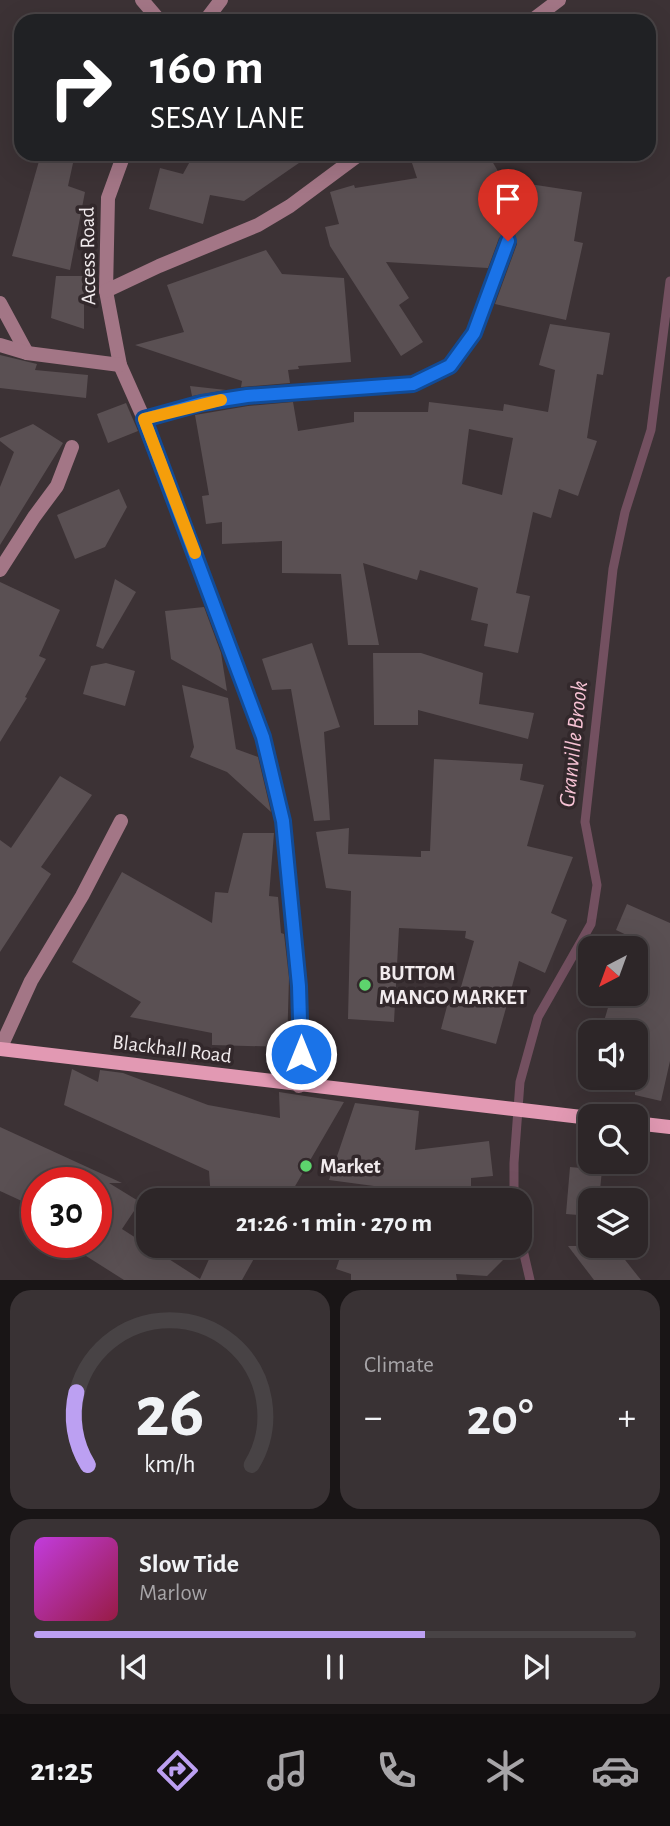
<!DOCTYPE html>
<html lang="en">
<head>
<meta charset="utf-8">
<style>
	:root { --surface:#2d2628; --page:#393234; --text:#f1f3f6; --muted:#a7a5a8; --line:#484345; --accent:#bca0f2 }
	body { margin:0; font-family:"Alegreya Sans",sans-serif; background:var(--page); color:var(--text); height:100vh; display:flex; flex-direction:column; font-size:26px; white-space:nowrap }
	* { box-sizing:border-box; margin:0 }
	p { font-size:23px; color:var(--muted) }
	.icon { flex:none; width:38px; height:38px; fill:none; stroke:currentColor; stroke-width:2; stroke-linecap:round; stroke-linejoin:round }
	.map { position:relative; height:1280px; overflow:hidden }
	.side { display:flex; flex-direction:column; gap:10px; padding:10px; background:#191516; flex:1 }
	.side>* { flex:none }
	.banner { position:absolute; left:14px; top:14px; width:642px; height:147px; border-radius:21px; box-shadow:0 7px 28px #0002,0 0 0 2px var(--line); background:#202124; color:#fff; overflow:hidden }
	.needle { width:46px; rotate:221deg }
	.tools { position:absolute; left:578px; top:936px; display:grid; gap:14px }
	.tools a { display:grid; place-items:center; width:70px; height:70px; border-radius:14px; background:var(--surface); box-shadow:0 7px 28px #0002,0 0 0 2px var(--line); font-size:35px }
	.speed { position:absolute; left:21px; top:1167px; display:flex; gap:14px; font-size:35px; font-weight:700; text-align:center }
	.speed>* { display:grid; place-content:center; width:91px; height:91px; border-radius:50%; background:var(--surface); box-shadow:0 7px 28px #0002,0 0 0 2px var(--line); line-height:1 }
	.speed .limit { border:10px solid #d22; background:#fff; color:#111 }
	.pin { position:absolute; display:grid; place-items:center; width:60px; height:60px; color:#fff; margin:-72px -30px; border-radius:50% 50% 50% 0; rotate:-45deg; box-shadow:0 0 7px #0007 }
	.pin .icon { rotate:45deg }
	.me { position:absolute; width:77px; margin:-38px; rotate:0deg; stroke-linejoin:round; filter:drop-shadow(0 0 5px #0008) }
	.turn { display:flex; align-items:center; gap:24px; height:147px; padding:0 21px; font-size:32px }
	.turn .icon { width:91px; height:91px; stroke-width:2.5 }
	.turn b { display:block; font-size:49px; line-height:60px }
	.big { font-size:52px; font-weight:700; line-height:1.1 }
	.side .card { flex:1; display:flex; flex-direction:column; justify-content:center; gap:10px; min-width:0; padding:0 24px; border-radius:21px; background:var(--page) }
	.side .dial { align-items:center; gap:0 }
	.dial svg { height:182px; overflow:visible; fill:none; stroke:var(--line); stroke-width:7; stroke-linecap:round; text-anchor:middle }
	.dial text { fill:var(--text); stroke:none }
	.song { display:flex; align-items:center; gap:21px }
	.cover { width:84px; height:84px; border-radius:10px; background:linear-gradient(135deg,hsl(290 70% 55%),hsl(340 70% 35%)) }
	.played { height:7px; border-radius:4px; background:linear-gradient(90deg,var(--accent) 65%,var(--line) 65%) }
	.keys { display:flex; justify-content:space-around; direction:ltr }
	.heat { display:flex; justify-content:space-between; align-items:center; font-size:38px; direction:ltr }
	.side .tiles { flex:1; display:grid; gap:10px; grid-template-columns:1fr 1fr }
	.card:last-child { grid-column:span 2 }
	.trip { position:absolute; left:136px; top:1188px; width:396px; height:70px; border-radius:21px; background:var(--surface); box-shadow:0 7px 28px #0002,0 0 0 2px var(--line); font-weight:700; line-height:70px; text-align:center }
	.dock { display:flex; height:112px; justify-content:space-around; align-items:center; background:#120f10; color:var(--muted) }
	.dock .icon { width:49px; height:49px }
	.dock .selected { color:var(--accent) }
	.dock b { font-size:32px; color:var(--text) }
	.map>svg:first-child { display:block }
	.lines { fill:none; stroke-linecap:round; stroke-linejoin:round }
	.stream { stroke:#735060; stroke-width:9 }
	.building { fill:#5a5053; fill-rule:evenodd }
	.minor { stroke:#a37686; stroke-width:14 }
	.secondary { stroke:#e299b3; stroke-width:14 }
	.route-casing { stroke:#114b97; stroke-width:18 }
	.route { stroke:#1a73e8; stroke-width:12 }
	.slow { stroke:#f59e0b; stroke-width:12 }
	.poi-dot { fill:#5dd56d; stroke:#32282b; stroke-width:2.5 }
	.labels { text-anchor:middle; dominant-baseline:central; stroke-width:7; stroke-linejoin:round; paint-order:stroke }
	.street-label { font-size:21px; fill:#f1ebed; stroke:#32282b }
	.poi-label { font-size:21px; font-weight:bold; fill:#f1ebed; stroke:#32282b; text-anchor:start }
	.water-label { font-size:23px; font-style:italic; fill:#f7c2d4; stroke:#32282b }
</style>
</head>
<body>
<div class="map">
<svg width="670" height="1280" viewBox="0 0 670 1280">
	<rect width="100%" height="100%" fill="#3c3235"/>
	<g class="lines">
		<g class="stream">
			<path d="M514,1200V1163L520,1082L538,1017L591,924L597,885L585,822L613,569L625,512L651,430L670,281"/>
			<path d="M520,1237L530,1280"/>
		</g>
	</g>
	<g class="building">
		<path d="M41,154H75L68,186L85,192L70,270L12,256Z"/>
		<path d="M194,154H312L244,201L210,195L203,224L149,209L160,168L183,174Z"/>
		<path d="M409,154H488L503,180L582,192L574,241L583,243L566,320L495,304L517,244L515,234L506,232L499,238L488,268L386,262L409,298L399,305L423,342L401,356L330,246L325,227L339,224L330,192L354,185L355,188L417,178Z"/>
		<path d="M266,250L282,274L344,278L351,362L298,366L299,369L288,370L290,383L241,387L242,381L135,345L184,332L167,285Z"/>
		<path d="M56,276H84V329L51,318Z"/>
		<path d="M550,324L610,333L603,375L597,374L587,438L597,441L578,496L559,489L551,518L533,512L516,593L530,596L518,653L484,646L488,624L471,620L478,588L420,570L417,580L363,563L379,645H348L341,574L282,573V541L222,544V522L206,524L202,496L209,495L195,415L248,406L293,402L298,431L354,422V412H428L429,402L503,411L504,404L548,412L555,370L539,365ZM469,429L513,438L502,495L462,484Z"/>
		<path d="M0,355L37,364L35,370L88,375L86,398L0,388Z"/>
		<path d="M190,386L226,390L192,396Z"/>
		<path d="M126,403L138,431L108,443L97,414Z"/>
		<path d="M33,424L63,443L0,545V487L14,452L0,441V438Z"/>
		<path d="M119,489L127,507L105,547L75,559L57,515Z"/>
		<path d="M115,579L136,592L103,649L96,646Z"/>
		<path d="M0,582L60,610L39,656L46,659L25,697L27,698L0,742Z"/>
		<path d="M204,607L221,653L227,691L171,659L165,611Z"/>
		<path d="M312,643L340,727L324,732L330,820L314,821L291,689L272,690L262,659Z"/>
		<path d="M373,653H421L483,673L479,704L534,713L528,739L418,710V725H374Z"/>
		<path d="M106,663L135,671L125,706L83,694L91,666Z"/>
		<path d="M182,685L228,698L236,749L258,757L271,812L227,772L190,757L194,747Z"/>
		<path d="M434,759L523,764L520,780L544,785L527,846L573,857L551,913L567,920L545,973L519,961L496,1044L441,1029L451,991L459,994L474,941L465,938L466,931L399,928L394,1022L348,1019L351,891L326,888L316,832L349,828L348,854L421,857V851H430Z"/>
		<path d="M60,776L92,795L41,867L51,874L0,952V840L11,848Z"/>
		<path d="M243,833H274L269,896L278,897L281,933L284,934L289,978L287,1047L212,1045V1033L130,1017L141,1002L72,962L122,872L212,923L215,892L228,893Z"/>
		<path d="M627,904L670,923V1061L661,1101L635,1095V1032H619L602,1028L612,994H635V939L616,930Z"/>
		<path d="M72,1069L98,1082L100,1070L123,1073L208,1105L280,1118L279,1092L344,1102L287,1200H211L209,1171L64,1105Z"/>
		<path d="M355,1103L419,1111L415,1150L489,1141L493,1176L471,1178V1199L329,1180Z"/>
		<path d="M0,1127L122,1183H109L140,1202L122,1229L200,1279L215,1246H261L242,1280H124L64,1242H96V1183H37V1208L0,1191Z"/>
		<path d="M570,1167L602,1170L599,1200H590V1216L566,1214Z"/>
		<path d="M344,1246H517L487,1276L456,1274L457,1280H351V1274L336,1269Z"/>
		<path d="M568,1246H614L641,1280H594Z"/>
	</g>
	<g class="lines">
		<g class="minor">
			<path d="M142,0L160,21"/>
			<path d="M205,21L221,0"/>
			<path d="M531,21L559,0"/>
			<path d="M124,154L108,198L106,291L120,365L144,419L263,737L283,821L299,986L302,1032L299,1086"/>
			<path d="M106,291L159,266L258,225L290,206L360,154"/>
			<path d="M0,303L27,353"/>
			<path d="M0,345L27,353L120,365"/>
			<path d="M144,419L202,403L247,396L413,384L450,366L474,333L508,241"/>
			<path d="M0,570L34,517L57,486L72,447"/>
			<path d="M0,1049L31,981L82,896L121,821"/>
		</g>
		<g class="secondary">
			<path d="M0,1049L590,1118"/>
			<path d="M635,1123L670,1127"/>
		</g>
	</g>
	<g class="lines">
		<defs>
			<path id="route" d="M301,1054L299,986L283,821L263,737L144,419L202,403L247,396L413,384L450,366L474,333L508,241"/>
		</defs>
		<use href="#route" class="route-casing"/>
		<use href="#route" class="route"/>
		<path class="slow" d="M195,553L144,419L221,400"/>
	</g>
	<g class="poi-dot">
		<circle cx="365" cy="985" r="7"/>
		<circle cx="306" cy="1166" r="7"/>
	</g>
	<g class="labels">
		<g class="street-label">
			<text transform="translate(88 256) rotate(-91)">Access Road</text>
			<text transform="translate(172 1049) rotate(7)">Blackhall Road</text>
		</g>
		<g class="poi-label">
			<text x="379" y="973">BUTTOM<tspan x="379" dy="24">MANGO MARKET</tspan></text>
			<text x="320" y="1166">Market</text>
		</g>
		<g class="water-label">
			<text transform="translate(574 744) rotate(-84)">Granville Brook</text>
		</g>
	</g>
</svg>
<div class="tools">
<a><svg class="needle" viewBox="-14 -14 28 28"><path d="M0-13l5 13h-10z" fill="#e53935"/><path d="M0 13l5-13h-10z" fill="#a7a5a8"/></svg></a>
<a><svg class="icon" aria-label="sound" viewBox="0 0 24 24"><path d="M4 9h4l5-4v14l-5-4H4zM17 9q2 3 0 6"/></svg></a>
<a><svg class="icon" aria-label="search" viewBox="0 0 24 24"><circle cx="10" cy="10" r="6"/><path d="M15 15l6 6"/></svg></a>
<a><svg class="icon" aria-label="layers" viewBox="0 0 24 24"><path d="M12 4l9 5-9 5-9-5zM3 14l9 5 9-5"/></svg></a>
</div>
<div class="speed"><div class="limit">30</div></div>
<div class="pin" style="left:508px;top:241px;background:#d93025"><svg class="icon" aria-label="arrive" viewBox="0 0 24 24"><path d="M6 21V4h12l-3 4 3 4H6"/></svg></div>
<svg class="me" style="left:301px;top:1054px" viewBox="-20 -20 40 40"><circle r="17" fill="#1a73e8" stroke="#fff" stroke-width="3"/><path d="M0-11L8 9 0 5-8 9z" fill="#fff"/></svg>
<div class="trip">21:26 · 1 min · 270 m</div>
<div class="banner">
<div class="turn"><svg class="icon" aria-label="right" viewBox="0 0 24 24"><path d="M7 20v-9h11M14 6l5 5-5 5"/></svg><div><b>160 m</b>SESAY LANE</div></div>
</div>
</div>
<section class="side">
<div class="tiles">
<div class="card dial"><svg viewBox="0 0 100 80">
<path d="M14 69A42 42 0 1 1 86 69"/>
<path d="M14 69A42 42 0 0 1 9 37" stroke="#bca0f2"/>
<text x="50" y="56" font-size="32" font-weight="700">26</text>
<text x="50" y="72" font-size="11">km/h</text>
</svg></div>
<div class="card"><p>Climate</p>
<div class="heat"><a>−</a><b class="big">20°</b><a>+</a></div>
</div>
<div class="card">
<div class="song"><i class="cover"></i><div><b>Slow Tide</b><p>Marlow</p></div></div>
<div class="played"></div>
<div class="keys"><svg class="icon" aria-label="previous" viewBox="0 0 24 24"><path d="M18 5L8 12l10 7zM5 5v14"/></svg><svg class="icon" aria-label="pause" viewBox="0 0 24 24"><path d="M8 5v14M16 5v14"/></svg><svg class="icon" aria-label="next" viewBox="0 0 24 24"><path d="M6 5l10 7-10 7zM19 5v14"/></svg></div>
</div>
</div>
</section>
<nav class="dock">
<b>21:25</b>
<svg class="icon selected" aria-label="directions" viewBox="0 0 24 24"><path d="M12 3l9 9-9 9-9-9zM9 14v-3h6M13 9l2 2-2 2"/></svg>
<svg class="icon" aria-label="music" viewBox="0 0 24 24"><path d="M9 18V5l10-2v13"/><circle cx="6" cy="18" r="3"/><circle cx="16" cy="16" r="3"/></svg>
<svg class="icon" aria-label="phone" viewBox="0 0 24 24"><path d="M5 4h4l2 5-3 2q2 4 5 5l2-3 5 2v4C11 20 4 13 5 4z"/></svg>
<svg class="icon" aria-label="climate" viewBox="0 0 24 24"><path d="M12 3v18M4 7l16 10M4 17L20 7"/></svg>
<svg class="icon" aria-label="car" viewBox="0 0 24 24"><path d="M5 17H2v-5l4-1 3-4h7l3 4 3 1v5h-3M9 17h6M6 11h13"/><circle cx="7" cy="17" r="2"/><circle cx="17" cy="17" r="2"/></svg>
</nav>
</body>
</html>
